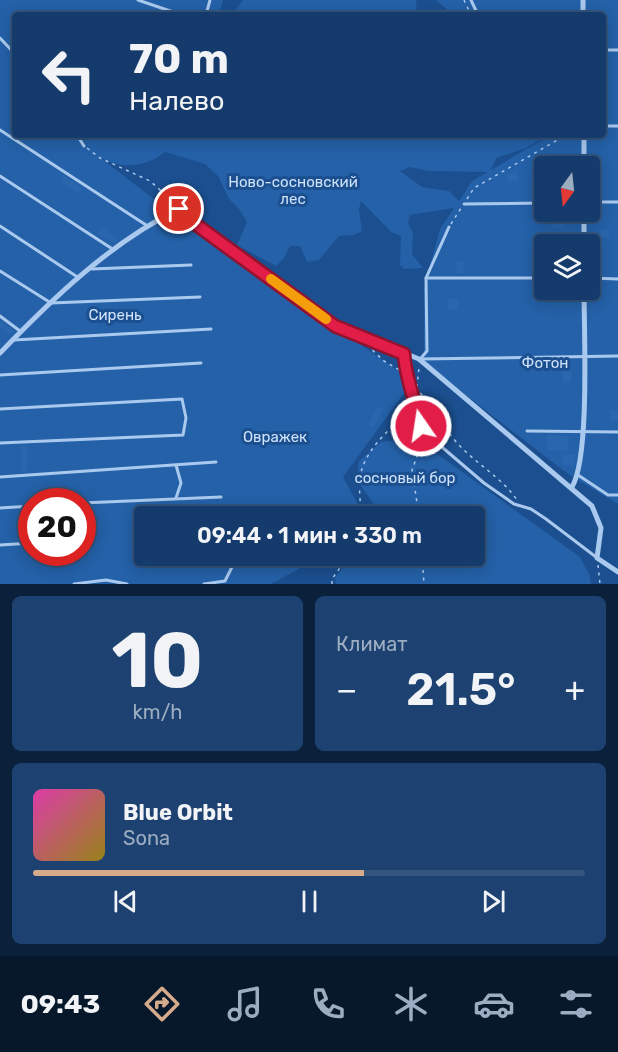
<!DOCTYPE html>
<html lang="ru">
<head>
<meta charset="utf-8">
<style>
	:root { --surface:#143b6b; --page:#1d4271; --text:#f1f3f6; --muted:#9dadc1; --line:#33557e; --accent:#d6ab8b }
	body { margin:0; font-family:Rubik,sans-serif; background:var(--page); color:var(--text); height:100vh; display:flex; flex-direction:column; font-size:22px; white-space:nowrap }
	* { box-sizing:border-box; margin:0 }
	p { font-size:20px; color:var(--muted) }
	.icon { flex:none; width:33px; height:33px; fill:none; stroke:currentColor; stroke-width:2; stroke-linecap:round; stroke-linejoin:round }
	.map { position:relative; height:584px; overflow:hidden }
	.details { display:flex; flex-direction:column; gap:12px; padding:12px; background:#0b203b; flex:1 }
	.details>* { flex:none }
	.banner { position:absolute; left:12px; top:12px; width:594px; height:126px; border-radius:6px; box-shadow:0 3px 15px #0003,0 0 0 2px var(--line); background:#143b6b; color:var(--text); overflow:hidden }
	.needle { width:39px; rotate:195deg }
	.buttons { position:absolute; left:534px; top:156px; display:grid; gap:12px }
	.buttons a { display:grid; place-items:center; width:66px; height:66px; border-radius:6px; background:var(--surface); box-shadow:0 3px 15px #0003,0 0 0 2px var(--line); font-size:30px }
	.speed { position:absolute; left:18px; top:488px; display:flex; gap:12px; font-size:30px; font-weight:700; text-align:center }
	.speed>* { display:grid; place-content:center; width:78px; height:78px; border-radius:50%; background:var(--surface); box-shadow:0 3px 15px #0003,0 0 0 2px var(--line); line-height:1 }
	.speed .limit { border:9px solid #d22; background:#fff; color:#111 }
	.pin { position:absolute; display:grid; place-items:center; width:51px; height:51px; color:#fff; margin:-26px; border:3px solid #fff; border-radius:50%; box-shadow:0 2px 6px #0007 }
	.me { position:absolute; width:66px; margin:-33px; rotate:347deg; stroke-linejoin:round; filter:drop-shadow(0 0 4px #0008) }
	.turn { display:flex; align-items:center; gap:21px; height:126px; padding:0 18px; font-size:27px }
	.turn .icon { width:78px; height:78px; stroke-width:2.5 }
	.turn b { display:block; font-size:42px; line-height:51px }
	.big { font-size:45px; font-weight:600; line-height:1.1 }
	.details .tile { flex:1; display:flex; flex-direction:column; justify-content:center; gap:9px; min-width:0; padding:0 21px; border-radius:9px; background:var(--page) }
	.details .dial { align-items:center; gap:0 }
	.dial b { font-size:78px; line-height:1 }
	.song { display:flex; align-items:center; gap:18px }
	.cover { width:72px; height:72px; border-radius:9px; background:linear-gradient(135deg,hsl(320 70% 55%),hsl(50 70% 35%)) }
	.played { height:6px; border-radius:3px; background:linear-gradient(90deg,var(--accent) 60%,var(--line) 60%) }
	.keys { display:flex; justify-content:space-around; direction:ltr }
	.heat { display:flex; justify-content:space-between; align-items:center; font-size:33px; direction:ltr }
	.details .tiles { flex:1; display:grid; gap:12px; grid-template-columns:1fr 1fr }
	.tile:last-child { grid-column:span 2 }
	.trip { position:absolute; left:134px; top:506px; width:351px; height:60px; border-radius:6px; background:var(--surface); box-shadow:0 3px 15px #0003,0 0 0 2px var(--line); font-weight:600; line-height:60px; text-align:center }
	.tab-bar { display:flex; height:96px; justify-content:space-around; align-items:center; background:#08182b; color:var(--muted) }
	.tab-bar .icon { width:42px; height:42px }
	.tab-bar .active { color:var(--accent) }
	.tab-bar b { font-size:27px; color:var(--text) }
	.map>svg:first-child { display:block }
	.green { fill:#2461a8; fill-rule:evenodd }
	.building { fill:#2a66ad }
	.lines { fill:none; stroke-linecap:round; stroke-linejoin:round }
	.path { stroke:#a9c9ee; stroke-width:1.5; stroke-dasharray:3 4.5; stroke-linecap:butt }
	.service { stroke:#a9c9ee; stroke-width:3 }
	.minor { stroke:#a9c9ee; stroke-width:5 }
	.route-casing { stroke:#92132f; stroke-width:15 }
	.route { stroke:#e11d48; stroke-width:10 }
	.slow { stroke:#f59e0b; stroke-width:10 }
	.labels { text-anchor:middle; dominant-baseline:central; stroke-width:6; stroke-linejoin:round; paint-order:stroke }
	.park-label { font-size:15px; fill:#cfe3fa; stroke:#1b4f8f }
</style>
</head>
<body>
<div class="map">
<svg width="618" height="584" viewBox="0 0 618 584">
	<rect width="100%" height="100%" fill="#1b4f8f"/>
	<g class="green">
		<path d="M0,0H223L219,15H15V135H416V138L421,135H462L460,140L473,135H548L526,148L496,158L491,170L551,135H603V15H453L436,0H618V504L568,474L419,359L424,355V288L440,229L454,208L410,215L408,223L413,233L412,254L423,268L404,269L400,265L401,236L391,232L361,201L359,209L362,231L354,235L339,236L319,260L307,262L300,246H290L284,258L276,266L237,245L247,222L239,209L229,199L218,176L205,164L165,152C143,169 121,169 98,156L180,219L413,381L343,477L361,510L357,516H144V555H324L271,584H0ZM544,166H590V212H544ZM410,167L428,171L488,172L472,181L459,201L449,191L422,187L400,171ZM544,244H590V290H544ZM32,501H82V552H32Z"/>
		<path d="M243,0H416L417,14L232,15Z"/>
		<path d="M397,440L422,443L580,557L590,576L591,584H336L335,578L352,555H474V516H378C371,489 354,493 359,461L381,442Z"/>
	</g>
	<g class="building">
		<path d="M538,165L540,177L533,178L531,166Z"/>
		<path d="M516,172L519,179L509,183L507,175Z"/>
		<path d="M64,176L81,187L78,193L60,182Z"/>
		<path d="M552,221H564V228H553Z"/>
		<path d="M102,228L118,238L117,241L114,243L98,234Z"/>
		<rect x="600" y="229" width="9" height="8"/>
		<path d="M590,257L601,258L600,266L590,265Z"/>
		<path d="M455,261H463L464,273L457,274Z"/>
		<path d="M448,299H459L458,310H447Z"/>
		<path d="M0,321L14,331L11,334L0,327Z"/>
		<path d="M563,371H571V382L563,383Z"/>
		<path d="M378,406L383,409L373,428L368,425Z"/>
		<rect x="610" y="410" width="8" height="11"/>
		<path d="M547,435L569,436L568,451L547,450Z"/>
		<path d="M21,446H27V471L22,472Z"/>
		<path d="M563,454L576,455L574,466L562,465Z"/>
	</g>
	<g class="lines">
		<g class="path">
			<path d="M464,0L471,15"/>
			<path d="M87,148L100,158L150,181L176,204"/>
			<path d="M467,199L474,188L566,135"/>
			<path d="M451,224L461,208"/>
			<path d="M367,345L384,361L401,371"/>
			<path d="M417,387L419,368"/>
			<path d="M420,393L439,407C446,451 495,467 517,500"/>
			<path d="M361,516C361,503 357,481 362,469C370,444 394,425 413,409"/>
			<path d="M419,516L412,470L422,443V436"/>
			<path d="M422,555L424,584"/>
			<path d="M598,565L600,584"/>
			<path d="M332,584V579L349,555"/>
		</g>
		<g class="service">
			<path d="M138,0L182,15"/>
			<path d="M471,0L478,15"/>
			<path d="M206,15L210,0"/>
			<path d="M0,38L15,54"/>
			<path d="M603,50H618"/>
			<path d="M603,126H618"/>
			<path d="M0,130L146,225"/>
			<path d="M77,135L84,146"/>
			<path d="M0,176L114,250"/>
			<path d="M590,202H618"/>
			<path d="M464,204L544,203"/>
			<path d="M0,226L79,278"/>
			<path d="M92,269L191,265"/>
			<path d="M0,271L51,303L200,297"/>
			<path d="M426,278H544"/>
			<path d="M590,278L618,279"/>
			<path d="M0,316L20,331"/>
			<path d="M14,340L211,329"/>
			<path d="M404,354L405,369L414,392L421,426L429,436L484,483L514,504L531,509L546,519L596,557"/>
			<path d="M421,358L427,351L426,278L449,227"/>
			<path d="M419,359L618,356"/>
			<path d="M0,375L201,363"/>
			<path d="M0,409L182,399L186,418L183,435L0,443"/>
			<path d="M527,431L618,432"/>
			<path d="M176,465L181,483L176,498"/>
			<path d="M578,475L608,495H618"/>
			<path d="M0,477L216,462"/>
			<path d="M82,503L221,497"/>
			<path d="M0,508L32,506"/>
			<path d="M0,545L32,543"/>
			<path d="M74,584L106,580L127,584"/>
			<path d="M204,584L225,581L234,563L245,555"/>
		</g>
		<g class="minor">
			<path d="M583,15V0"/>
			<path d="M584,166V135"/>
			<path d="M584,212V244"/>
			<path d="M0,353C52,299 111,242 179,209L335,325L419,359L592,506L601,528L597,558L618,572"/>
			<path d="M572,487C590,457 584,331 584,290"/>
		</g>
	</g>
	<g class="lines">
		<defs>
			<path id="route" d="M179,209L198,226L335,326L404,354C405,376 416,404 421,426"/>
		</defs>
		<use href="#route" class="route-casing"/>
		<use href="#route" class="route"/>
		<path class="slow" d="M271,279L326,319"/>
	</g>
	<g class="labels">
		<g class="park-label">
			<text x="293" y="182">Ново-сосновский<tspan x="293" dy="17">лес</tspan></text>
			<text x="115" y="315">Сирень</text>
			<text x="545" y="363">Фотон</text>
			<text x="275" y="437">Овражек</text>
			<text x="405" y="478">сосновый бор</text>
		</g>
	</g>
</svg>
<div class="buttons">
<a><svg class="needle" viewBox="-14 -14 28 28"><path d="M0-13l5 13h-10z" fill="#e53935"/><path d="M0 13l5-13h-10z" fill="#9dadc1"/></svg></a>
<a><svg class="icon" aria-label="layers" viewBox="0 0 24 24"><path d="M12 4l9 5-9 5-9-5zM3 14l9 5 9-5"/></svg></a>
</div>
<div class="speed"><div class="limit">20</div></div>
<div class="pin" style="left:179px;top:209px;background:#d93025"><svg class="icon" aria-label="arrive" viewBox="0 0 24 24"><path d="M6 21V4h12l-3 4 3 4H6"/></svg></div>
<svg class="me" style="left:421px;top:426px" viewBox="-20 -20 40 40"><circle r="17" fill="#e11d48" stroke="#fff" stroke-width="3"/><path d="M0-11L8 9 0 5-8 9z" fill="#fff"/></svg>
<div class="trip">09:44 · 1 мин · 330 m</div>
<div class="banner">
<div class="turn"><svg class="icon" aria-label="left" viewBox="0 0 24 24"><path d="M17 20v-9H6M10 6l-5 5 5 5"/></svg><div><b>70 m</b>Налево</div></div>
</div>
</div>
<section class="details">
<div class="tiles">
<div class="tile dial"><b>10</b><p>km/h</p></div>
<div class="tile"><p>Климат</p>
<div class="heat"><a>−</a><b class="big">21.5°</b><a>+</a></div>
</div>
<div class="tile">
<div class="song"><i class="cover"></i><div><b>Blue Orbit</b><p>Sona</p></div></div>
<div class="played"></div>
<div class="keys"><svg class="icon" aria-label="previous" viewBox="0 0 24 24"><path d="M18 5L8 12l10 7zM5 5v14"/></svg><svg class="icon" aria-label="pause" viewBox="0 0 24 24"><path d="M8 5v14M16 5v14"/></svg><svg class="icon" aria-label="next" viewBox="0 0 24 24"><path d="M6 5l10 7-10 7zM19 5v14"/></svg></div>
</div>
</div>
</section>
<nav class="tab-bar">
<b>09:43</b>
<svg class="icon active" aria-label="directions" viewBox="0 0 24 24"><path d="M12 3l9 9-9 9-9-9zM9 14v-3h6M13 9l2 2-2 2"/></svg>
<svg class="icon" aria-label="music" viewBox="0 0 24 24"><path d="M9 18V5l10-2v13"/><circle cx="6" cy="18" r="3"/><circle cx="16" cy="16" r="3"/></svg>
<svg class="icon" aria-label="phone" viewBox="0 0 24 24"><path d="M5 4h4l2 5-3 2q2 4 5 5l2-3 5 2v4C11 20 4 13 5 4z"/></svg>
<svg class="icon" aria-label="climate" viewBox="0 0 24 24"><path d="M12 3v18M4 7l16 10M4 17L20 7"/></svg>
<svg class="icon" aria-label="car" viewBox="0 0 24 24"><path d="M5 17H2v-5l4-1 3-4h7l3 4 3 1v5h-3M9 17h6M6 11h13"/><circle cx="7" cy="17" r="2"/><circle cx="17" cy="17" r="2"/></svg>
<svg class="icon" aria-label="filters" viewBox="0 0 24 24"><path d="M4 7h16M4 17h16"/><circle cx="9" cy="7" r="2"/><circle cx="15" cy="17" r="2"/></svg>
</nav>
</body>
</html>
